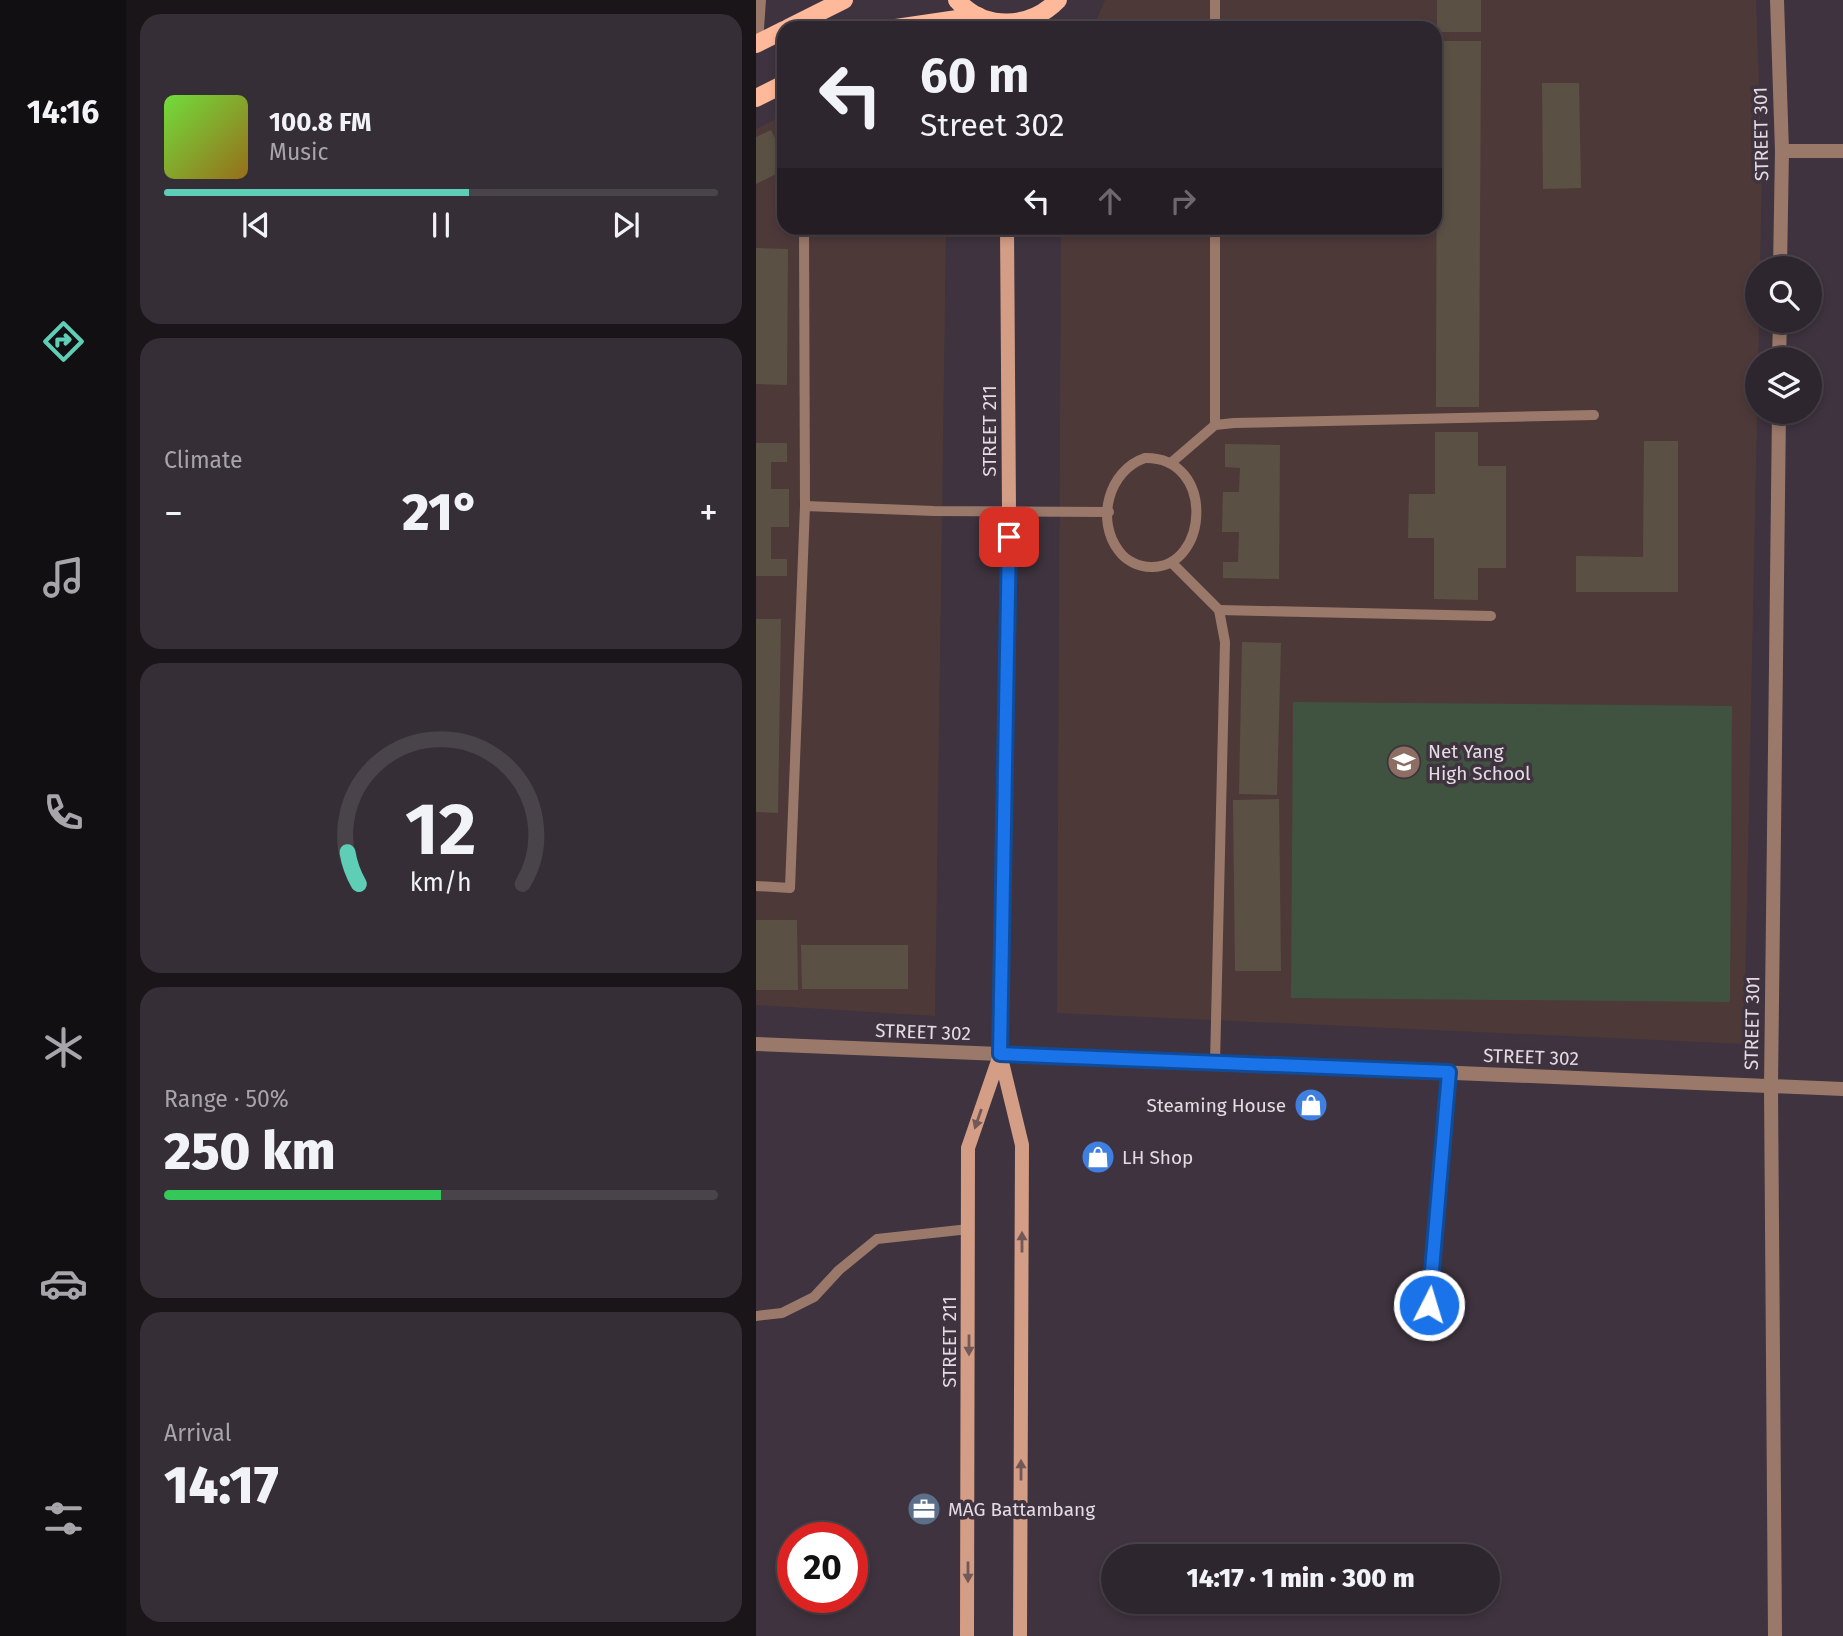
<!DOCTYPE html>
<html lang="en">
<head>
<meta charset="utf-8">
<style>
	:root { --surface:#2e262e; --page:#362e36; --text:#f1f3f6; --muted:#a7a5aa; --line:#49434a; --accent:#5eceb7 }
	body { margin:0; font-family:"Fira Sans",sans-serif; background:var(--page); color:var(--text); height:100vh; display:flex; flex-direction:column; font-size:26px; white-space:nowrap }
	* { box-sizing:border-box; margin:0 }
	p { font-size:23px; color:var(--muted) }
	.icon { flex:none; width:38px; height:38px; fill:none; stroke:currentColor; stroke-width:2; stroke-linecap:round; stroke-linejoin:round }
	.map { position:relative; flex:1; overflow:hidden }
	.drawer { display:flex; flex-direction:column; gap:14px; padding:14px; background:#191519; width:630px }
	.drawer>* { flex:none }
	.hud { position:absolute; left:21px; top:21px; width:665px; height:214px; border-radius:21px; box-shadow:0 4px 10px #0003,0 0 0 2px var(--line); background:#2e262e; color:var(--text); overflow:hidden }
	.buttons { position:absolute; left:989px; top:256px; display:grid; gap:14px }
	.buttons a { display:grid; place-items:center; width:77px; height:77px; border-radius:50%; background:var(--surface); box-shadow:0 4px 10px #0003,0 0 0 2px var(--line); font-size:35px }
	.speed { position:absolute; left:21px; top:1522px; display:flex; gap:14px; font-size:35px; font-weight:700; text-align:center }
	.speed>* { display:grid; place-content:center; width:91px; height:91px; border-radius:50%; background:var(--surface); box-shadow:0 4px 10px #0003,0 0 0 2px var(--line); line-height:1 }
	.speed .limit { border:10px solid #d22; background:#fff; color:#111 }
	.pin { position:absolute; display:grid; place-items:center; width:60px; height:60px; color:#fff; margin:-30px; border-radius:14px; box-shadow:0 4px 10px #0006 }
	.me { position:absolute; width:77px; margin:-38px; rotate:5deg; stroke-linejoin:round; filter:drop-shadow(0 0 5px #0008) }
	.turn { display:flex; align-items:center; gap:24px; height:147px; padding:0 28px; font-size:32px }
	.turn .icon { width:91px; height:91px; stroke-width:2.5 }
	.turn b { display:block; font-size:49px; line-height:60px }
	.lanes { display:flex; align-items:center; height:66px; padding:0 28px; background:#0003; justify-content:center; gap:35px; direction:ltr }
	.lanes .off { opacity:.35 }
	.big { font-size:52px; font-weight:800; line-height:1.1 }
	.drawer .card { flex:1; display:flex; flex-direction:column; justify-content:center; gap:10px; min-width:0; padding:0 24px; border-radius:21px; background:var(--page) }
	.drawer .dial { align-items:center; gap:0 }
	.dial svg { height:182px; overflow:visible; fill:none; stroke:var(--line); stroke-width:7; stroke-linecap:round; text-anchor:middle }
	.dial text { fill:var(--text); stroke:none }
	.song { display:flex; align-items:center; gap:21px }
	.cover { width:84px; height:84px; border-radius:10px; background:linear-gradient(135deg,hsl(100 70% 55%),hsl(40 70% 35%)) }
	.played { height:7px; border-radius:4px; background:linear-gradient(90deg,var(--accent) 55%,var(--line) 55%) }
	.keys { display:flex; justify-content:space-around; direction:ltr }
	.heat { display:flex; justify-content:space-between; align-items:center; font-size:38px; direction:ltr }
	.charge { height:10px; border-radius:5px; background:linear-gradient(90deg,#34c759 50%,var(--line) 0) }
	.trip { position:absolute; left:345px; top:1544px; width:399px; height:70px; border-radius:35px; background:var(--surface); box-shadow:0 4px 10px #0003,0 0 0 2px var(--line); font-weight:800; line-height:70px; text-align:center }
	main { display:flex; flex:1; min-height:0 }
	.tab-bar { display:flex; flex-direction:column; width:126px; justify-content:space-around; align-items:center; background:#120f12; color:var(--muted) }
	.tab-bar .icon { width:49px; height:49px }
	.tab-bar .current { color:var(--accent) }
	.tab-bar b { font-size:32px; color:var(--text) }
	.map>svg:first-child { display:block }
	.education { fill:#4e3939 }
	.green { fill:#3f5340 }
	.building { fill:#5a5144 }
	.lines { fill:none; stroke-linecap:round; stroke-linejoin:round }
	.lane { stroke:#9b796a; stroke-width:10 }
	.street { stroke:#9b796a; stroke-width:14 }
	.secondary { stroke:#d39d86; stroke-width:14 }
	.primary { stroke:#feb89a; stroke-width:18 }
	.oneway { fill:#725857 }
	.route-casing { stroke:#114b97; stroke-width:18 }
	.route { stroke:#1a73e8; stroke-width:12 }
	.labels { text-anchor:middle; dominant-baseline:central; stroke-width:7; stroke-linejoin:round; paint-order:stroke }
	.street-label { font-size:19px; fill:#e3dce3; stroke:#3e333e }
	.poi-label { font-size:19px; fill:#e3dce3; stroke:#3e333e; text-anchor:start }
</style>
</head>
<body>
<main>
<nav class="tab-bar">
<b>14:16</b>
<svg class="icon current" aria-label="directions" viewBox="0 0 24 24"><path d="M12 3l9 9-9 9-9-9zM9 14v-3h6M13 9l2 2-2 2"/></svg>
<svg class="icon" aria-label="music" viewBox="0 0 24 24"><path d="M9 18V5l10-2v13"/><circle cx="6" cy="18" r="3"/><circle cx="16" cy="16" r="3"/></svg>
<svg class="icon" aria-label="phone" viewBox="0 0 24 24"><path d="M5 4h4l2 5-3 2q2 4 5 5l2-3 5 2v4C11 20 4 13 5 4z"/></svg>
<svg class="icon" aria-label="climate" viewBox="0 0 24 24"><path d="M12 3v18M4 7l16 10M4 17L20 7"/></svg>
<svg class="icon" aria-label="car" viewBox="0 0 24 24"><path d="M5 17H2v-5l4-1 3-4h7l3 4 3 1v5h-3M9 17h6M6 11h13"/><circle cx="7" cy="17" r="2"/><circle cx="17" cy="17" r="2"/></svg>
<svg class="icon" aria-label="filters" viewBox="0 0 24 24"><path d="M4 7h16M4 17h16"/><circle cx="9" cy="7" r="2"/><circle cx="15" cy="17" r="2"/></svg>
</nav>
<section class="drawer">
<div class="card">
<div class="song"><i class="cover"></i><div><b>100.8 FM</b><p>Music</p></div></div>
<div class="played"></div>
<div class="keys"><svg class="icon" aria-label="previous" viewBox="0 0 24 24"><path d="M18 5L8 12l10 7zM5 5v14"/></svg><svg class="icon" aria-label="pause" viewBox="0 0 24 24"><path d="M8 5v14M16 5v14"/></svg><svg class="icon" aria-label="next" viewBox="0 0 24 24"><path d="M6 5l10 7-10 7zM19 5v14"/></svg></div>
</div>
<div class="card"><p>Climate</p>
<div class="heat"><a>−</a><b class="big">21°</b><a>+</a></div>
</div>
<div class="card dial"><svg viewBox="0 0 100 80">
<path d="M14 69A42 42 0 1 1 86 69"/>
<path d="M14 69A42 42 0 0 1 9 55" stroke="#5eceb7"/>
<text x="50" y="56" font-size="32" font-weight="700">12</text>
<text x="50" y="72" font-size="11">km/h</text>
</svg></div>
<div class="card"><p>Range · 50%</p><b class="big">250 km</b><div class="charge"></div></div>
<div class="card"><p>Arrival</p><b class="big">14:17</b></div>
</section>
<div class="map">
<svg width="1087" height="1636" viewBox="0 0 1087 1636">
	<rect width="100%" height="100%" fill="#3e333e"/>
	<g class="education">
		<path d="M349,0H1000L1006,172L1004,268H1001L1003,320L988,1044L301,1013L305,228H679V28H337Z"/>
		<path d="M28,115V228H190L179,1016L0,1005V129Z"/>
	</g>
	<path class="green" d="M537,702L976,706L974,1002L535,998Z"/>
	<g class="building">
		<rect x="681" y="0" width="44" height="32"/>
		<path d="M681,41H725L723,407H680Z"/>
		<path d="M786,83H823L825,188L787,189Z"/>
		<path d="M15,130L28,156V170L0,184V137Z"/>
		<path d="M0,248L32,249L31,385L0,384Z"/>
		<path d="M679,432H722V466H750V568H722V600L678,599V538H652L653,494H679Z"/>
		<path d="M888,441H922V592H820V556L887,557Z"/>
		<path d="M0,443H31V462H15V489H33V527H15V559H31V576H0Z"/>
		<path d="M469,444L524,445L523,579L467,578V562H482L483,532H466L467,492H483L484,468L469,467Z"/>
		<path d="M0,619H25L22,813L0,812Z"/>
		<path d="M486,642L525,643L521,795L483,794Z"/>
		<path d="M523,799L525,971H479L477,800Z"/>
		<path d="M0,920H41L42,990H0Z"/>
		<path d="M45,945H152V989H46Z"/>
	</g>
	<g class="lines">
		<g class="lane">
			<path d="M459,0V28"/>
			<path d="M2,43L5,0"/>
			<path d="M48,228L49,506"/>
			<path d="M459,228V425"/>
			<path d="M389,458C460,457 453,568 395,567C383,567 370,561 363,551C339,520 353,470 389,458Z"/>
			<path d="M416,462L459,425L478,423L838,415"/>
			<path d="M416,563L463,610L469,642L459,1063"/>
			<path d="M463,610L735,616"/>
			<path d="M0,886L34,888L49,506L178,511L353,512"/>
			<path d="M673,1305L693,1072"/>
			<path d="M0,1316L26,1313L58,1297L83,1270L121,1239L213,1229"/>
		</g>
		<g class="street">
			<path d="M1021,0L1026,151L1024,268"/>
			<path d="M1026,151H1087"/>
			<path d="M1023,359L1024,320"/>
			<path d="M0,1044L1087,1089"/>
			<path d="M1019,1636L1015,1086L1023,411"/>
		</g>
		<g class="secondary">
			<path d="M251,228L253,510L244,1054L266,1145L264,1636"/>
			<path d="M211,1636L212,1148L244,1055"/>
		</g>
		<g class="primary">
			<path d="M201,0C228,31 274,29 302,0"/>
			<path d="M32,28L88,0"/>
			<path d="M140,28L222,16"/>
			<path d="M0,44L28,30"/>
			<path d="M0,98L28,84"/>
		</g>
	</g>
	<defs><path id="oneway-solid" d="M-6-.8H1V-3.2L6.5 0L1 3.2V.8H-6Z" transform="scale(1.75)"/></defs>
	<g class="oneway">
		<use href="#oneway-solid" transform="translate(222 1119) rotate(109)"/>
		<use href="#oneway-solid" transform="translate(266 1242) rotate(-90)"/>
		<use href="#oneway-solid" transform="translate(213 1345) rotate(90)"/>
		<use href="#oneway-solid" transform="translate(265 1470) rotate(-90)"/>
		<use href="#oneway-solid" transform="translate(212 1572) rotate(90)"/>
	</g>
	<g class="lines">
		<defs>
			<path id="route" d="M253,537L244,1054L693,1072L673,1305"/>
		</defs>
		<use href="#route" class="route-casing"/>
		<use href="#route" class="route"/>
	</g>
	<defs>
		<symbol id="school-disc" viewBox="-11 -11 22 22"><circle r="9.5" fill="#8d6e63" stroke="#3e333e"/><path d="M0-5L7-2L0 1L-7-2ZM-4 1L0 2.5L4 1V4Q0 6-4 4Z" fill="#fff"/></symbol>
		<symbol id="shop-disc" viewBox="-11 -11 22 22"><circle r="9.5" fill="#3f7fe0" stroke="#3e333e"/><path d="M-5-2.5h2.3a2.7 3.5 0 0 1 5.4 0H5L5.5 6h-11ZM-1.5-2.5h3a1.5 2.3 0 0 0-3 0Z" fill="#fff"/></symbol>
		<symbol id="office-disc" viewBox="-11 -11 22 22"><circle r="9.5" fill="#5c6f8a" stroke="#3e333e"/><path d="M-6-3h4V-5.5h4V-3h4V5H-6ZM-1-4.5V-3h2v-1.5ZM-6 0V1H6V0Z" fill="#fff"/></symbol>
	</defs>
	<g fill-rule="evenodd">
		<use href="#school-disc" x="629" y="743" width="38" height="38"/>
		<use href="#shop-disc" x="536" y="1086" width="38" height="38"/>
		<use href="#shop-disc" x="323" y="1138" width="38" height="38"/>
		<use href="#office-disc" x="149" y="1490" width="38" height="38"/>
	</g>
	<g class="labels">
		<g class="street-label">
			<text transform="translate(1005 134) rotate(-91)">STREET 301</text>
			<text transform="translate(233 431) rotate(-90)">STREET 211</text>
			<text transform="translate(996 1023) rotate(-89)">STREET 301</text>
			<text transform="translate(167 1032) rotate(2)">STREET 302</text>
			<text transform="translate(775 1057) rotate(2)">STREET 302</text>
			<text transform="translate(193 1342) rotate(-90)">STREET 211</text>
		</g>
		<g class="poi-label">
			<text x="672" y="751">Net Yang<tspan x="672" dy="22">High School</tspan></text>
			<text x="530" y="1105" text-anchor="end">Steaming House</text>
			<text x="366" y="1157">LH Shop</text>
			<text x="192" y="1509">MAG Battambang</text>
		</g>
	</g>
</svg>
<div class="buttons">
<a><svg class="icon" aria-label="search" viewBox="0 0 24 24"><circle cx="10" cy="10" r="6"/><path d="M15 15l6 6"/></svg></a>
<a><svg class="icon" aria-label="layers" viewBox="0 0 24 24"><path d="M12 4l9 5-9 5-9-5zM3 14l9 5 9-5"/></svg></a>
</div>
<div class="speed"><div class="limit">20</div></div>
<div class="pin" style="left:253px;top:537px;background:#d93025"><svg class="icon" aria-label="arrive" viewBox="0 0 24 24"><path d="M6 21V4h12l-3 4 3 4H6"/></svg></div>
<svg class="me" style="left:673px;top:1305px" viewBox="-20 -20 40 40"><circle r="17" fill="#1a73e8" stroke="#fff" stroke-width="3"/><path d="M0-11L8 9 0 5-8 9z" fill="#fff"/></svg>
<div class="trip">14:17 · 1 min · 300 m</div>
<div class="hud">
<div class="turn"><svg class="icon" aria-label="left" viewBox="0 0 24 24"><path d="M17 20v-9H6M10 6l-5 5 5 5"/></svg><div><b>60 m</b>Street 302</div></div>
<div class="lanes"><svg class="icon" aria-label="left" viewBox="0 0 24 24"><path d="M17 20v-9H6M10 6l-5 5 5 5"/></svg><svg class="icon off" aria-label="ahead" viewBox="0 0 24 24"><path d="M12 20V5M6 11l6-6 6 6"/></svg><svg class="icon off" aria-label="right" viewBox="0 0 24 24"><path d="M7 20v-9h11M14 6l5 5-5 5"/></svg></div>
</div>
</div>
</main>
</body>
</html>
